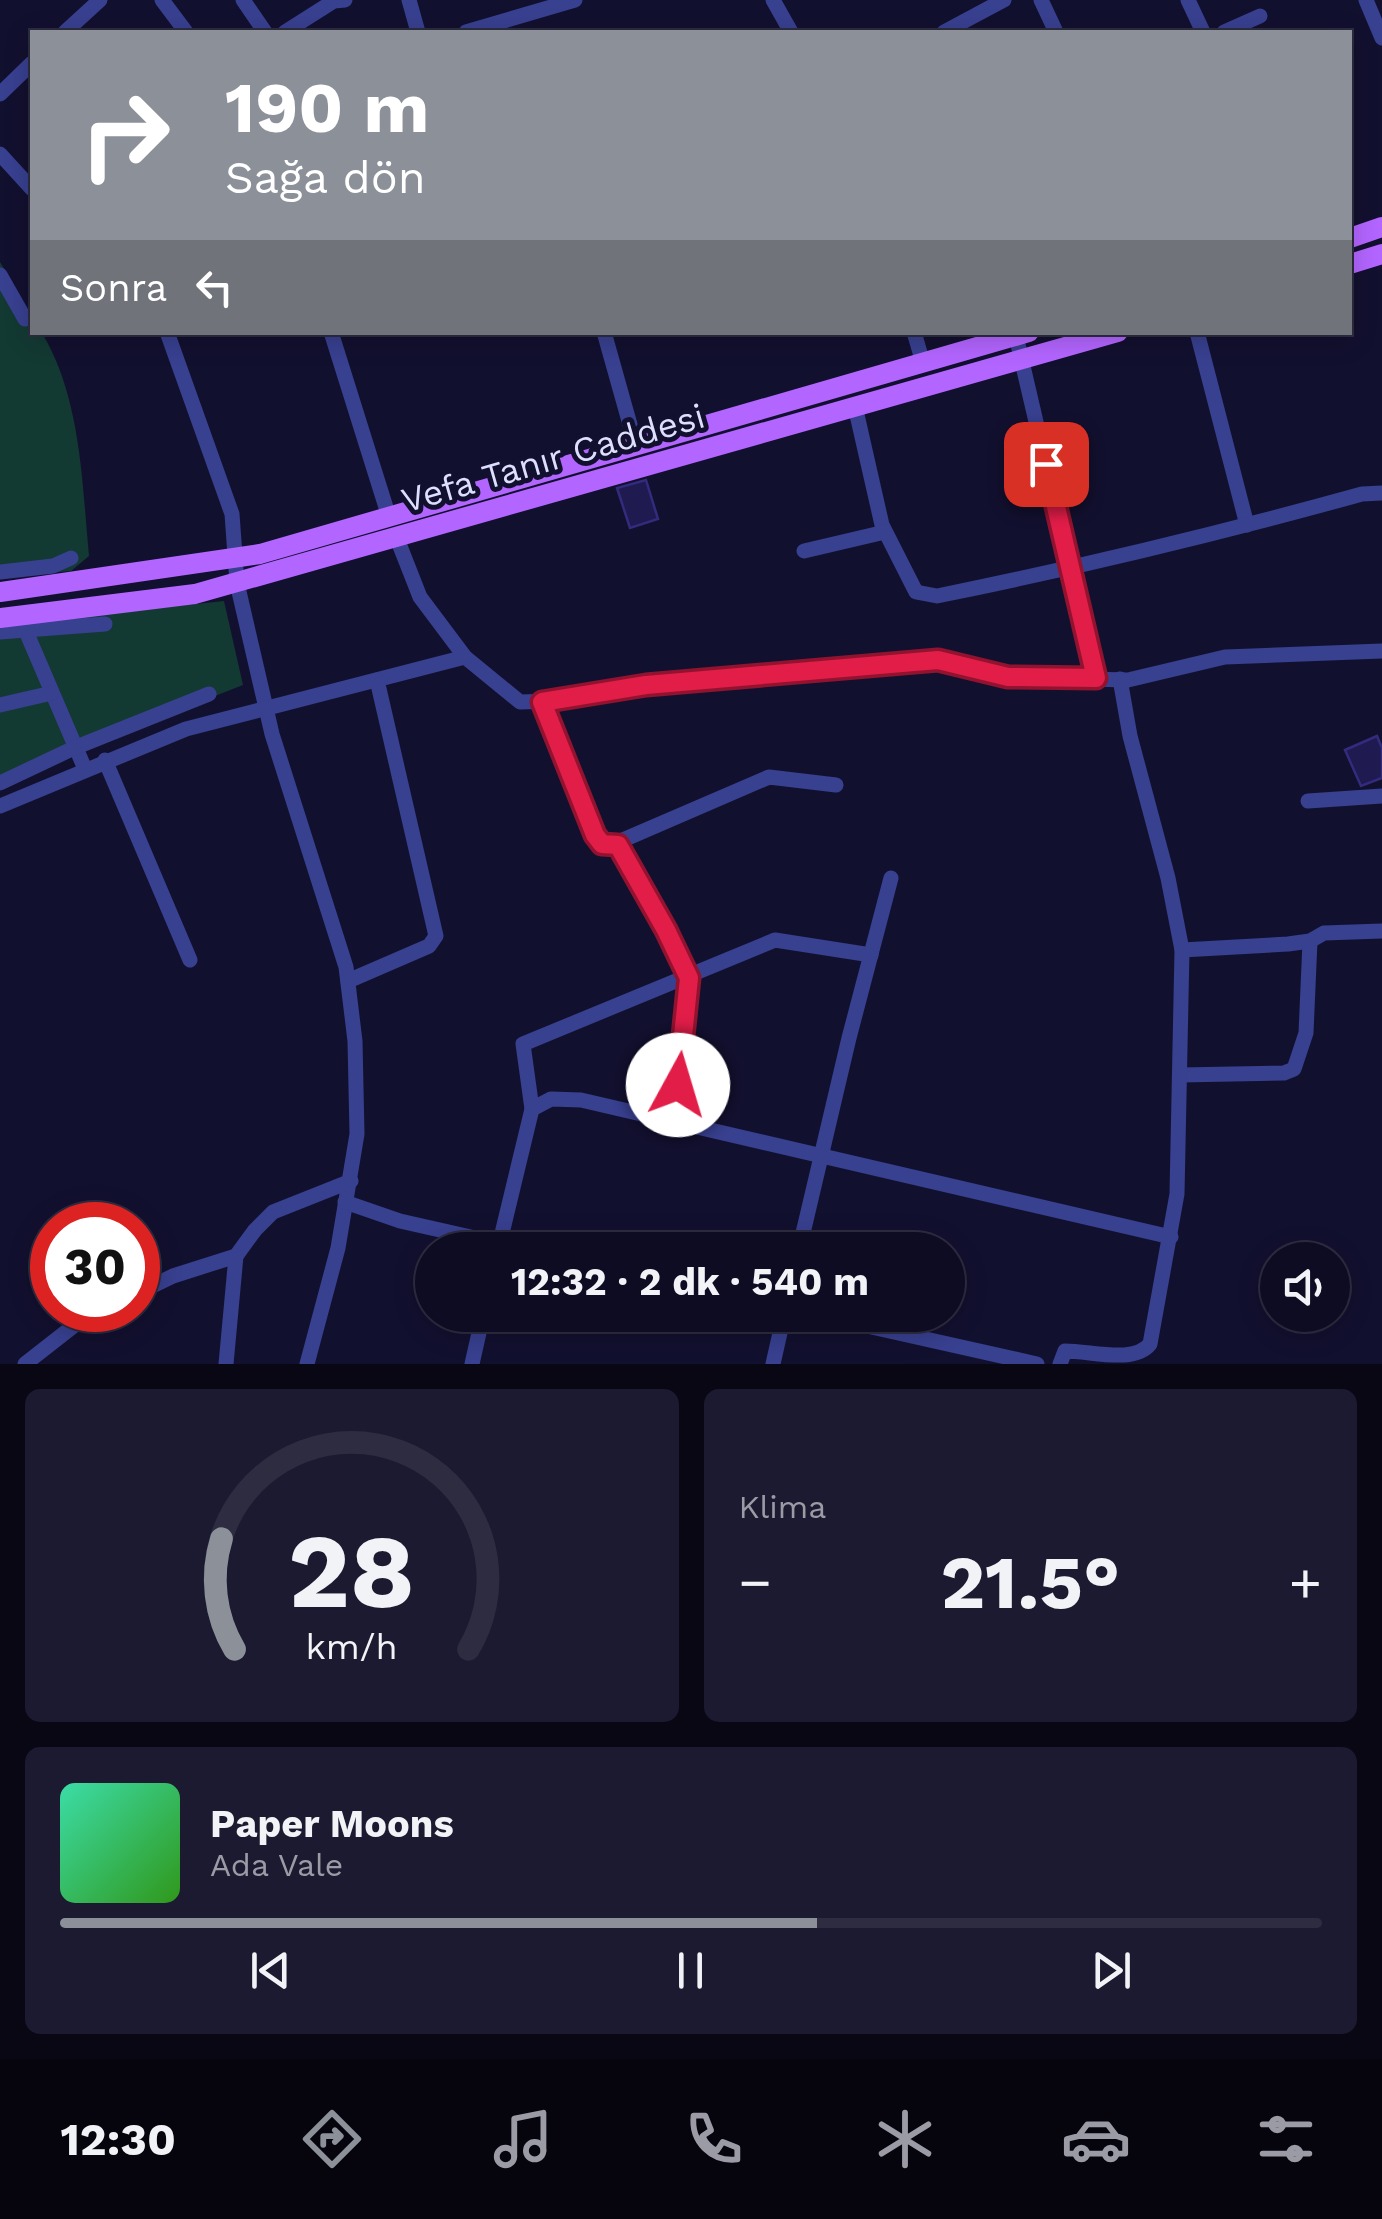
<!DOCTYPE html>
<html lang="tr">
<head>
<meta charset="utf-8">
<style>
	:root { --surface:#0e0c23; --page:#1c1a30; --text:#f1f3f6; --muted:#9b9ba6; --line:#2e2c41; --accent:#8c9099 }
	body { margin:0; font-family:"Work Sans",sans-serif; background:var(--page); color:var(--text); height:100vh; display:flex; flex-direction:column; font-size:38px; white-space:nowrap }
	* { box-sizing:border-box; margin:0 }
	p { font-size:32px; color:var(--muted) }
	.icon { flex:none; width:55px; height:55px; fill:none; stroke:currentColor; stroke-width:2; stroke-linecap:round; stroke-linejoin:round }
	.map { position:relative; height:1364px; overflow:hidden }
	.side { display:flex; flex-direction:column; gap:25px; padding:25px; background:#080713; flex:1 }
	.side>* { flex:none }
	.banner { position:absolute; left:30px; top:30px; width:1322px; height:305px; border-radius:0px; box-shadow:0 5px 25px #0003,0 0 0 2px var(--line); background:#8c9099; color:#fff; overflow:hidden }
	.fabs { position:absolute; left:1260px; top:1242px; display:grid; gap:20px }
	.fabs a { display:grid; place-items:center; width:90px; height:90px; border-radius:50%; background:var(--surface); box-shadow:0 5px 25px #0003,0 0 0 2px var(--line); font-size:50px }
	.speed { position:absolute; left:30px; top:1202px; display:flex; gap:20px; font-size:50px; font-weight:700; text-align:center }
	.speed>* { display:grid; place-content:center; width:130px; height:130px; border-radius:50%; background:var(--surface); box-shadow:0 5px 25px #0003,0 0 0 2px var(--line); line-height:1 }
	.speed .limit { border:15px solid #d22; background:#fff; color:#111 }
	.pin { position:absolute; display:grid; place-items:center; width:85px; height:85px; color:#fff; margin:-42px; border-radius:20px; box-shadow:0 5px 15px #0006 }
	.me { position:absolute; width:110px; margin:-55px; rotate:6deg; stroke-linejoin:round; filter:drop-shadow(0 0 8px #0008) }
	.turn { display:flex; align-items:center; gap:35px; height:210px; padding:0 30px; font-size:45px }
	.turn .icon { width:130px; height:130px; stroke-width:2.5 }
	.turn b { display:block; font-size:70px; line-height:85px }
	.then { display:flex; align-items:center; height:95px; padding:0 30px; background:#0003; gap:20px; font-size:38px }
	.big { font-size:75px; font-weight:700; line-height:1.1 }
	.side .tile { flex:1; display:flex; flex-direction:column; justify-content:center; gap:15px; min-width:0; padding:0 35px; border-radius:15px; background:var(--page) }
	.side .dial { align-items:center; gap:0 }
	.dial svg { height:260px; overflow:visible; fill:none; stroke:var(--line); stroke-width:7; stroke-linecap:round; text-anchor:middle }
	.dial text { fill:var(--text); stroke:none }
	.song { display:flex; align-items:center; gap:30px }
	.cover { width:120px; height:120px; border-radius:15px; background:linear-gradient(135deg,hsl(160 70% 55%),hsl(110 70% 35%)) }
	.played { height:10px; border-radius:5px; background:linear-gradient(90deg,var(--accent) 60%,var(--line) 60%) }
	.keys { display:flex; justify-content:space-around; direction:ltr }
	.heat { display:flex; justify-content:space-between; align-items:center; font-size:55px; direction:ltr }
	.side .tiles { flex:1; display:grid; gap:25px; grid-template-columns:1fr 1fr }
	.tile:last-child { grid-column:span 2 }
	.trip { position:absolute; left:415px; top:1232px; width:550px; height:100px; border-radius:50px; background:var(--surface); box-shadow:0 5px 25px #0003,0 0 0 2px var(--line); font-weight:700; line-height:100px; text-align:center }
	.tab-bar { display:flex; height:160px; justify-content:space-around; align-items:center; background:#06050e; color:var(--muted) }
	.tab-bar .icon { width:70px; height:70px }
	.tab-bar .active { color:var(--accent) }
	.tab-bar b { font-size:45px; color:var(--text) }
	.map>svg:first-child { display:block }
	.green { fill:#133933 }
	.building { fill:#1f1b51; stroke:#322b7e; stroke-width:2.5 }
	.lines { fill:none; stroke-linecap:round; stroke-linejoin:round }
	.minor { stroke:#384090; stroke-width:15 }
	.major { stroke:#b365ff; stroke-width:20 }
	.route-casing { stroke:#92132f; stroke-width:25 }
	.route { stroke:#e11d48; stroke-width:18 }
	.labels { text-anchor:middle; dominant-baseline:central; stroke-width:10; stroke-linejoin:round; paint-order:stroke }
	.street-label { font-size:35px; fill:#dedeff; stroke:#12102f }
</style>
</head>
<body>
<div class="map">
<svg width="1382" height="1364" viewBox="0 0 1382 1364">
	<rect width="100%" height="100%" fill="#12102f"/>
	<g class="green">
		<path d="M0,262L32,317V332L42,333C81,398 82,482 89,556L71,571L0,577Z"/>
		<path d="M224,601L243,685L95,743L0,787V625Z"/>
	</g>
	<g class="building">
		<path d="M646,480L658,519L630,528L617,488Z"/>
		<path d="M1377,736L1382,748V778L1361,786L1345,750Z"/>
	</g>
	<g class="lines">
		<g class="minor">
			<path d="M162,0L186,32"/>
			<path d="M243,0L265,32"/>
			<path d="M409,0L418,32"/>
			<path d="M773,0L791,32"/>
			<path d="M1041,0L1056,32"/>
			<path d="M1188,0L1203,32"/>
			<path d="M1366,0L1382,38"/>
			<path d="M65,32L100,0"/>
			<path d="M285,32L334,1L345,0"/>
			<path d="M466,32L575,0"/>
			<path d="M944,32L1004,0"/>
			<path d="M1224,32L1260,16"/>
			<path d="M0,94L32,63"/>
			<path d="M0,154L32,189"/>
			<path d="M0,275L25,319"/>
			<path d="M167,332L232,514L237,583L272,734L346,967L355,1041L357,1134L338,1248L307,1364"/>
			<path d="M331,332L389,517"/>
			<path d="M604,332L636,446"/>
			<path d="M914,332L923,363"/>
			<path d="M1197,332L1247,525"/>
			<path d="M1016,336L1096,679"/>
			<path d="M855,406L882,525L916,592L937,596C1080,567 1221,533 1362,494L1382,493"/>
			<path d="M396,536L420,597L465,657L520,702L552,701L645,685L939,660L1008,677L1128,680L1225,657L1382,651"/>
			<path d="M804,551L885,532"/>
			<path d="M0,572L53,566L71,558"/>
			<path d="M25,629L85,769"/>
			<path d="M0,632L105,624"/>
			<path d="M542,702L595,835L609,846L769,777L836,785"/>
			<path d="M0,705L52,693"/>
			<path d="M105,760L190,960"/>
			<path d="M0,783L74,748L209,694"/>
			<path d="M1308,801L1382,796"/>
			<path d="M0,806L186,729L465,657"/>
			<path d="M618,845L666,930L689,978L674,1121"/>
			<path d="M1182,950L1288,944L1310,941L1324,933L1382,931"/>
			<path d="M348,981L429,946L436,936L377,680"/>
			<path d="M1180,1075L1284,1073L1294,1069L1306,1033L1310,941"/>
			<path d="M532,1109L551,1099L581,1100L1171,1237"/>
			<path d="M345,1202L400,1221L528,1250"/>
			<path d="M498,1250L532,1109L523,1044L775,940L871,955"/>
			<path d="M799,1250L849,1038L891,878"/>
			<path d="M138,1293L173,1276L236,1256L255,1230L273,1212L351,1181"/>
			<path d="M818,1315L1037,1364"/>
			<path d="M25,1364L85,1317L100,1310"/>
			<path d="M226,1364L236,1256"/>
			<path d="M472,1364L483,1315"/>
			<path d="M773,1364L784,1315"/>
			<path d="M1060,1364L1065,1351C1092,1351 1134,1364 1150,1344L1177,1194L1182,950L1168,878L1130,736L1120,679"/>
		</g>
		<g class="major">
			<path d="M1350,238L1382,227"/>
			<path d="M1350,264L1382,254"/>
			<path d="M0,592L260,554L1029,332"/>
			<path d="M0,618L195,594L1118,332"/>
		</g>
	</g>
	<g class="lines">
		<defs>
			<path id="route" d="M678,1085L689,978L666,930L618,845L602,844L595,835L542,702L646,685L938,660L1008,677L1096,678L1046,464"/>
		</defs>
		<use href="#route" class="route-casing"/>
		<use href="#route" class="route"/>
	</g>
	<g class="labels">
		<g class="street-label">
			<text transform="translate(553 458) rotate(-16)">Vefa Tanır Caddesi</text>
		</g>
	</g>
</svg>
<div class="fabs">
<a><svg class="icon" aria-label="sound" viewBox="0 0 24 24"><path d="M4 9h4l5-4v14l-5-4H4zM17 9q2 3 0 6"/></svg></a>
</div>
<div class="speed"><div class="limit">30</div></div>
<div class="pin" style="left:1046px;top:464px;background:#d93025"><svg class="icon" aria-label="arrive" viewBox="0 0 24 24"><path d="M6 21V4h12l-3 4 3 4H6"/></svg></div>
<svg class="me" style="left:678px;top:1085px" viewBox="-20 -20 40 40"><circle r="19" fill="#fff"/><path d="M0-13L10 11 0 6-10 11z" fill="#e11d48"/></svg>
<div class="trip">12:32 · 2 dk · 540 m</div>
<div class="banner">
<div class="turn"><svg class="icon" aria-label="right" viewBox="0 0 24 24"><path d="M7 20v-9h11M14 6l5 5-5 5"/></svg><div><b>190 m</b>Sağa dön</div></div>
<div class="then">Sonra<svg class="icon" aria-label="left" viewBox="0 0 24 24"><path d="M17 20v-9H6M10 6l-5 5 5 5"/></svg></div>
</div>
</div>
<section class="side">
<div class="tiles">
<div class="tile dial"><svg viewBox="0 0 100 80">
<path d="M14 69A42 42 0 1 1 86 69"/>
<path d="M14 69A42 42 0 0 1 10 35" stroke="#8c9099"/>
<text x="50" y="56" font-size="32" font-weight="700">28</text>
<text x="50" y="72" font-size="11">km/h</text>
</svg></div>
<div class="tile"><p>Klima</p>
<div class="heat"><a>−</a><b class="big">21.5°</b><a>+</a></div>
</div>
<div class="tile">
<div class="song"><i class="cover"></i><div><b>Paper Moons</b><p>Ada Vale</p></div></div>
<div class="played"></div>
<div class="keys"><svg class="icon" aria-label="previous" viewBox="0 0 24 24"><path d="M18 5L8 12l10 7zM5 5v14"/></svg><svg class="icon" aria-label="pause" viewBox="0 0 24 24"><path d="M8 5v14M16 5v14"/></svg><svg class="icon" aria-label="next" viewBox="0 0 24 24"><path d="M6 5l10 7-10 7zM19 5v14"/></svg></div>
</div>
</div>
</section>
<nav class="tab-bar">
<b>12:30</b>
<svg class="icon active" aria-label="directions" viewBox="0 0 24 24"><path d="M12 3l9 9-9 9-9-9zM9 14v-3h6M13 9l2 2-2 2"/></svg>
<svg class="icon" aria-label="music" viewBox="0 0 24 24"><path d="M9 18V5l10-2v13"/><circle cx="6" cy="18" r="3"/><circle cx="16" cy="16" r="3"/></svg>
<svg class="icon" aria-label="phone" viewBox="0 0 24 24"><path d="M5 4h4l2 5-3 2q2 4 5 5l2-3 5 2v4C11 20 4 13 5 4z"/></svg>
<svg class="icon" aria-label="climate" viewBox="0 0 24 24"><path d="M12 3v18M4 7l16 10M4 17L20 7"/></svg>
<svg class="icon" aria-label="car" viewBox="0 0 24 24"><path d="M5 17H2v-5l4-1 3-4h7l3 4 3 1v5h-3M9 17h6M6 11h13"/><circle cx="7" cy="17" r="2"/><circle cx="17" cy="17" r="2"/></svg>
<svg class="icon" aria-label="filters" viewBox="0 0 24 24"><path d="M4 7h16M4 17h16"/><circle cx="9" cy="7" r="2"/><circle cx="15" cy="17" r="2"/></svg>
</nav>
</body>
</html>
